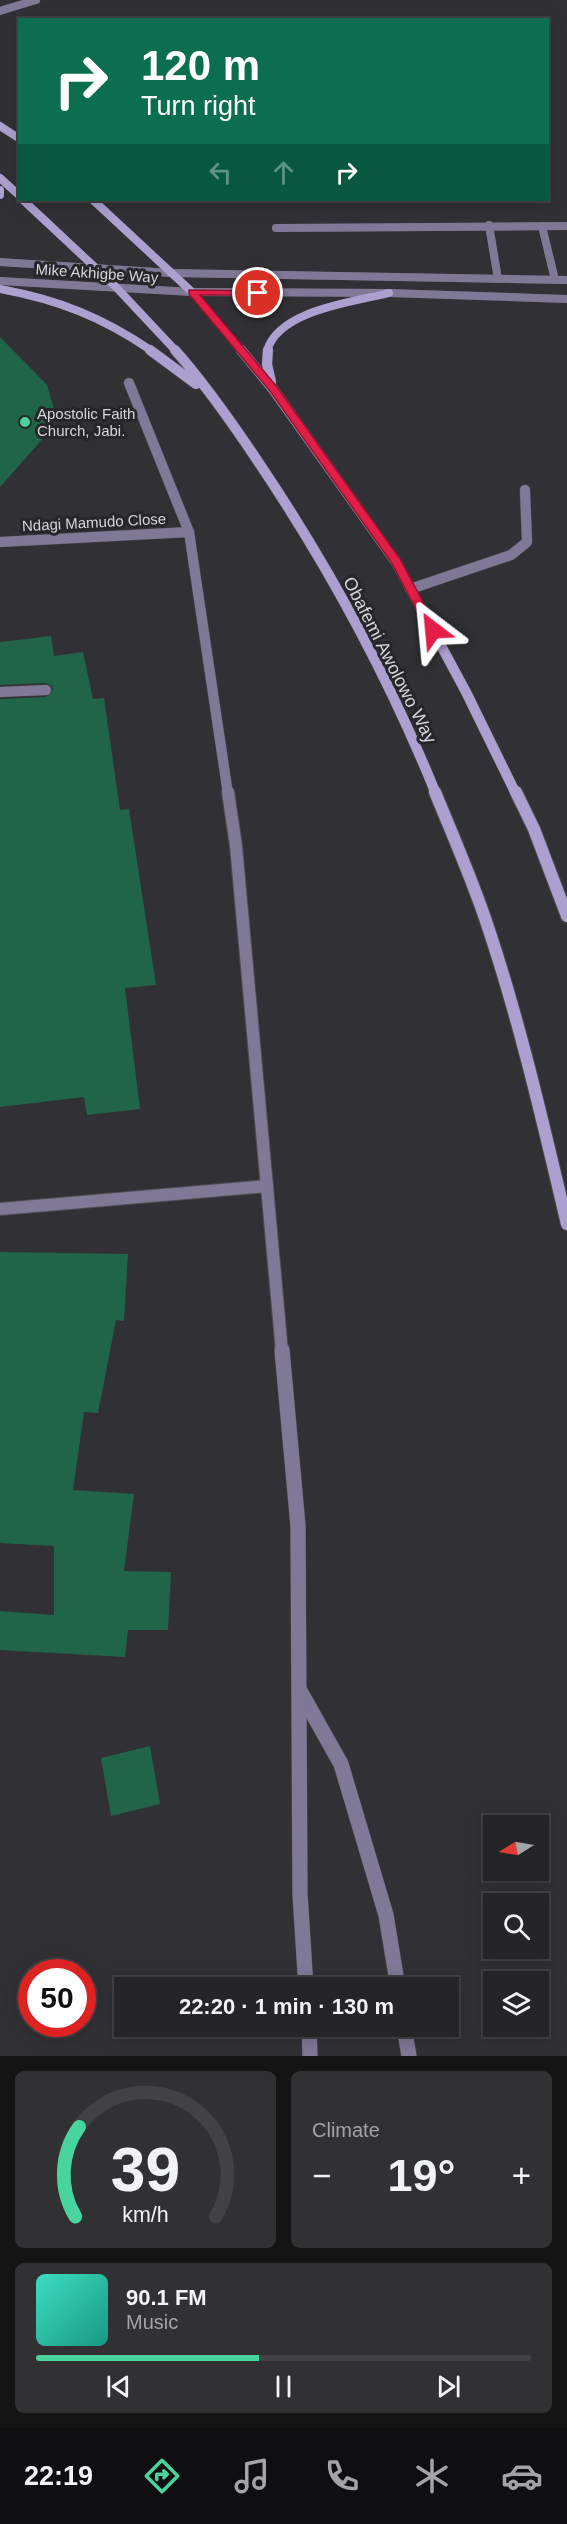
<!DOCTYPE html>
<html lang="en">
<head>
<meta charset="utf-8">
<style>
	:root { --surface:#252427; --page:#313033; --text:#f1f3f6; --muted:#a3a4a7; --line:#424144; --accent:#49d49d }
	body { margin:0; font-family:Helvetica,sans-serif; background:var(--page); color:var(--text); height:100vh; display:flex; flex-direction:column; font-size:22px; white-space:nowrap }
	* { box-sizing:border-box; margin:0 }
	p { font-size:20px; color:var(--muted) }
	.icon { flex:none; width:33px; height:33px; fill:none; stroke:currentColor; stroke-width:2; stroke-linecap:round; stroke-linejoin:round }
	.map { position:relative; height:2056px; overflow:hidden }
	.panel { display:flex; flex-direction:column; gap:15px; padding:15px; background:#141415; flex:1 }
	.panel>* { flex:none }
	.hud { position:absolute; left:18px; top:18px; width:531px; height:183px; border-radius:0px; box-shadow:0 3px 15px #0003,0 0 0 2px var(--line); background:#0b6e4f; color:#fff; overflow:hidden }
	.needle { width:39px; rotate:259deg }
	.controls { position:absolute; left:483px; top:1815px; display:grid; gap:12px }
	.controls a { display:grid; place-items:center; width:66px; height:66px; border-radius:0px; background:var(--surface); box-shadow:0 3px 15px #0003,0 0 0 2px var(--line); font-size:30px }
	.speed { position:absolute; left:18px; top:1959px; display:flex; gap:12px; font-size:30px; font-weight:700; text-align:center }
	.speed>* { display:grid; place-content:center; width:78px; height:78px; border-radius:50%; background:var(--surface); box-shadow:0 3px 15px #0003,0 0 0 2px var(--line); line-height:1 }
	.speed .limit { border:9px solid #d22; background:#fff; color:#111 }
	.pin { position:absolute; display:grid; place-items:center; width:51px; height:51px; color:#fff; margin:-26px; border:3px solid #fff; border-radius:50%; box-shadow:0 2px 6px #0007 }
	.me { position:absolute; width:66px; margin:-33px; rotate:331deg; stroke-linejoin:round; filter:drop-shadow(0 0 4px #0008) }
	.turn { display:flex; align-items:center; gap:21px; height:126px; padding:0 24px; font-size:27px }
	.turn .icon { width:78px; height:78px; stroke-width:2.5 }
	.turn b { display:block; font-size:42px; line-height:51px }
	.lanes { display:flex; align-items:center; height:57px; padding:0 24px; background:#0003; justify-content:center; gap:30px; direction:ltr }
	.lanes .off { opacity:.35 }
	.big { font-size:45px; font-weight:700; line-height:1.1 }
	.panel .widget { flex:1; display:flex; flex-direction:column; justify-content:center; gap:9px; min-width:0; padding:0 21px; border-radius:9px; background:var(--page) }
	.panel .dial { align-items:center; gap:0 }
	.dial svg { height:156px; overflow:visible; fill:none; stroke:var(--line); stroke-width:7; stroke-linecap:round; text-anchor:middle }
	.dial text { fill:var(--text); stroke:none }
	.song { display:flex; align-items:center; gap:18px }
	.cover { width:72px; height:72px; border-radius:9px; background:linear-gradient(135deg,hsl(170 70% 55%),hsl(170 70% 35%)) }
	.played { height:6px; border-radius:3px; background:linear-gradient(90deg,var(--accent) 45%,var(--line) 45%) }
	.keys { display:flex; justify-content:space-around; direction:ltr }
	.heat { display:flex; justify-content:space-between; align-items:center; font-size:33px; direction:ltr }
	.panel .tiles { flex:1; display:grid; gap:15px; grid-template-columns:1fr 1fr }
	.widget:last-child { grid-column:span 2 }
	.trip { position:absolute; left:114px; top:1977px; width:345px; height:60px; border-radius:0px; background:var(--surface); box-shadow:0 3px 15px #0003,0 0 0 2px var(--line); font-weight:700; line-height:60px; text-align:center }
	.dock { display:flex; height:96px; justify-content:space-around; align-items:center; background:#0f0e10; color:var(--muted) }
	.dock .icon { width:42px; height:42px }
	.dock .on { color:var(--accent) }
	.dock b { font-size:27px; color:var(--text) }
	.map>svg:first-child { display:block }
	.building { fill:#206549 }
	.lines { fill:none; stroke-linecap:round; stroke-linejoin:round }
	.service-far2-casing { stroke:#4f4e52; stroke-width:8 }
	.service-far1-casing { stroke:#4f4e52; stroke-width:11 }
	.service-casing { stroke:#4f4e52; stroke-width:16 }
	.minor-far3-casing { stroke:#4f4e52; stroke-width:8 }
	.minor-far2-casing { stroke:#4f4e52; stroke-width:11 }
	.minor-far1-casing { stroke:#4f4e52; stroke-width:14 }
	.minor-casing { stroke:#4f4e52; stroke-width:16 }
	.tertiary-casing { stroke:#4f4e52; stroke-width:8 }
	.secondary-far2-casing { stroke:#4f4e52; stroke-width:8 }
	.secondary-far1-casing { stroke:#4f4e52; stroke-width:11 }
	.secondary-casing { stroke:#4f4e52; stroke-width:14 }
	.service-far2 { stroke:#7f7896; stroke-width:8 }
	.service-far1 { stroke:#7f7896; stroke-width:10 }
	.service { stroke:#7f7896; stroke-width:15 }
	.minor-far3 { stroke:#7f7896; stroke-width:8 }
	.minor-far2 { stroke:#7f7896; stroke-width:10 }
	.minor-far1 { stroke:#7f7896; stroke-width:12 }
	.minor { stroke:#7f7896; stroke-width:15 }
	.tertiary { stroke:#7f7896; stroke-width:8 }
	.secondary-far2 { stroke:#aca0d0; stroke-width:8 }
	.secondary-far1 { stroke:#aca0d0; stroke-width:10 }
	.secondary { stroke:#aca0d0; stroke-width:12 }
	.route { fill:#e11d48; stroke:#92132f; stroke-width:1.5 }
	.poi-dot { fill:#49d49d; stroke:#27262a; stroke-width:2 }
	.labels { text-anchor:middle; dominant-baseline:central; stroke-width:6; stroke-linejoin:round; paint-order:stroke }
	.far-street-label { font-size:15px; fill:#d6d5d8; stroke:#27262a }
	.far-poi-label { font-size:15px; fill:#d6d5d8; stroke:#27262a; text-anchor:start }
	.street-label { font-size:18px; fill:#d6d5d8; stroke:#27262a }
</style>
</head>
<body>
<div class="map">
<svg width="567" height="2056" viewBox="0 0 567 2056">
	<rect width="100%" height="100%" fill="#313034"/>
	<g class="building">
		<path d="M0,337L47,385L54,409L46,435L0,487Z"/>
		<path d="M51,636L54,656L83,652L93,699L104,698L120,810L129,809L156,985L125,988L140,1109L87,1115L84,1097L0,1107V699L46,697L53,690L52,686L46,683L0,685V642Z"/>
		<path d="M0,1252L128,1254L124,1321L116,1320L98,1413L84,1412L73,1490L134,1494L124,1571L171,1572L168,1630H128L125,1657L0,1650V1611L54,1615V1546L0,1543Z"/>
		<path d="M150,1746L160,1804L111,1816L101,1758Z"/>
	</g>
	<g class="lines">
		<defs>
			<g id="service-far2">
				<path d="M0,11L36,0"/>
				<path d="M489,225L498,279"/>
				<path d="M542,226L555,280"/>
				<path d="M276,228L567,226"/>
			</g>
			<g id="service-far1">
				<path d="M410,589L511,555L527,542L525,490"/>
				<path d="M0,692L46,690"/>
			</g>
			<g id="service">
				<path d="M300,1691L341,1764L386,1915L398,1988"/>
				<path d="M404,2026L409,2056"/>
			</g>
			<g id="minor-far3">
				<path d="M171,273L567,280"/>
				<path d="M192,292L389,293L567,299"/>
			</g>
			<g id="minor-far2">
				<path d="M129,383L189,532L228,794"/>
				<path d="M0,542L189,532"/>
			</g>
			<g id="minor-far1">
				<path d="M228,792L236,846L282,1352"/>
				<path d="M0,1209L267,1186"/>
			</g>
			<g id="minor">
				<path d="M282,1350L298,1526L300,1894L306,1988"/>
				<path d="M309,2026L310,2056"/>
			</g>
			<g id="tertiary">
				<path d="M0,262L171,273"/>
				<path d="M0,281L192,292"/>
			</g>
			<g id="secondary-far2">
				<path d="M0,126L20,139"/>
				<path d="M0,178L20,196"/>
				<path d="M0,190V195"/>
				<path d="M23,200L116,287L176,351"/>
				<path d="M93,200L192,292L242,351"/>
				<path d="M0,289C59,300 102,317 152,351"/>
				<path d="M267,351C278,310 354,302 389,293"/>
			</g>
			<g id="secondary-far1">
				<path d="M150,350L196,384"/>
				<path d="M175,350C206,385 233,424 259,463C329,567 389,678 436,794"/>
				<path d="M241,350L273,389L396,562L466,692L516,794"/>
				<path d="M268,350L267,364L271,382"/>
			</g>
			<g id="secondary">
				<path d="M435,792C453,836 472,879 487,924C520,1022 543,1123 567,1224"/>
				<path d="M516,792L534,829L567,916"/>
			</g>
		</defs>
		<use href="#service-far2" class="service-far2-casing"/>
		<use href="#service-far1" class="service-far1-casing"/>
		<use href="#service" class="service-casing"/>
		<use href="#minor-far3" class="minor-far3-casing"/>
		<use href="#minor-far2" class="minor-far2-casing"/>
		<use href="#minor-far1" class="minor-far1-casing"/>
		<use href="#minor" class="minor-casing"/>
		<use href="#tertiary" class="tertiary-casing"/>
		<use href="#secondary-far2" class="secondary-far2-casing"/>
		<use href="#secondary-far1" class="secondary-far1-casing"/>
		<use href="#secondary" class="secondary-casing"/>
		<use href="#service-far2" class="service-far2"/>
		<use href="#service-far1" class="service-far1"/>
		<use href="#service" class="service"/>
		<use href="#minor-far3" class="minor-far3"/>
		<use href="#minor-far2" class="minor-far2"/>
		<use href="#minor-far1" class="minor-far1"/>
		<use href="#minor" class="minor"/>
		<use href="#tertiary" class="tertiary"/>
		<use href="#secondary-far2" class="secondary-far2"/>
		<use href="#secondary-far1" class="secondary-far1"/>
		<use href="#secondary" class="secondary"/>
	</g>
	<path class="route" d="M189,290L261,291V295H200L277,387L400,559L438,630L437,633H429L391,562L270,391L189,294Z"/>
	<circle class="poi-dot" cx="25" cy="422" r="6"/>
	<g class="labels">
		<g class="far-street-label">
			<text transform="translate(97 273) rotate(4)">Mike Akhigbe Way</text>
			<text transform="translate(94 522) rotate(-3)">Ndagi Mamudo Close</text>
		</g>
		<g class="far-poi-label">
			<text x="37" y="413">Apostolic Faith<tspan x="37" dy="17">Church, Jabi.</tspan></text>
		</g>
		<g class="street-label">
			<text transform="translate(390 660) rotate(63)">Obafemi Awolowo Way</text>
		</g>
	</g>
</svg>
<div class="controls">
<a><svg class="needle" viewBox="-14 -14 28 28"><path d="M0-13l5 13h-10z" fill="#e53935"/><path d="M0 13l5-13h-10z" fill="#a3a4a7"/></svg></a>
<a><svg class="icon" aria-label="search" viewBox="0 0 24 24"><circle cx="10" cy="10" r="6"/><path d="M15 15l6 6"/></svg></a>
<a><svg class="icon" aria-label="layers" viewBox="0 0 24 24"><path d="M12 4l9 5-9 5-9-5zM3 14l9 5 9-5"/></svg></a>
</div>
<div class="speed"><div class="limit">50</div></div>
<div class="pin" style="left:258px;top:293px;background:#d93025"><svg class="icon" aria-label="arrive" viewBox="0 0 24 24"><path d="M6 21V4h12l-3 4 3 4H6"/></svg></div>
<svg class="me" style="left:433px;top:630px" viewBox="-20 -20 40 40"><path d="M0-17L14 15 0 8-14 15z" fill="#e11d48" stroke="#fff" stroke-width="4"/></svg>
<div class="trip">22:20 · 1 min · 130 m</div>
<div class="hud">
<div class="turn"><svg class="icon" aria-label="right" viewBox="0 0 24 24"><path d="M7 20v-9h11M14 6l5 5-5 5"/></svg><div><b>120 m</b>Turn right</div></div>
<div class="lanes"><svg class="icon off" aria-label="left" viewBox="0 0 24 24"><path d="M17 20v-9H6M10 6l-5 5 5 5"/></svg><svg class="icon off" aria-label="ahead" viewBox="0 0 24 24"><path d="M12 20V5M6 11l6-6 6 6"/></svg><svg class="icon" aria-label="right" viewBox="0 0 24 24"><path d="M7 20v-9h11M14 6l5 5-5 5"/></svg></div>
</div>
</div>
<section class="panel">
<div class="tiles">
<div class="widget dial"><svg viewBox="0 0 100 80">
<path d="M14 69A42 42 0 1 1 86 69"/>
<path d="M14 69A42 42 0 0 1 16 23" stroke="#49d49d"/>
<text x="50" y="56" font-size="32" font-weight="700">39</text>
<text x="50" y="72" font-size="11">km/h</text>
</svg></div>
<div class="widget"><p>Climate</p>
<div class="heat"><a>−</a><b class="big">19°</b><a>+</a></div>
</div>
<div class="widget">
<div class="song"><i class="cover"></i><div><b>90.1 FM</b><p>Music</p></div></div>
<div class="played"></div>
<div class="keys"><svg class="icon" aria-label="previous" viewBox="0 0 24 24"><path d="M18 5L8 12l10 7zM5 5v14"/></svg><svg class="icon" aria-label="pause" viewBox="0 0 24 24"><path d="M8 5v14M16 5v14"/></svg><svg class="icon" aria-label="next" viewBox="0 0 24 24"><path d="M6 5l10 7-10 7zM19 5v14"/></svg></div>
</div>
</div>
</section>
<nav class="dock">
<b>22:19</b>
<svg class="icon on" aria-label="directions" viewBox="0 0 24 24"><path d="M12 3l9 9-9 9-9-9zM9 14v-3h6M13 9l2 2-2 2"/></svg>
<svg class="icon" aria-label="music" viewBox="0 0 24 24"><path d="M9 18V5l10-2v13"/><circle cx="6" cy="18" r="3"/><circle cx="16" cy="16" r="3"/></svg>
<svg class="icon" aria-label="phone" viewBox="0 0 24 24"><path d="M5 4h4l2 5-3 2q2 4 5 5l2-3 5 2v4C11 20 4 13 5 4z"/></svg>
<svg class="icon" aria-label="climate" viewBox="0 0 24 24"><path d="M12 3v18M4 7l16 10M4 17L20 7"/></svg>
<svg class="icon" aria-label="car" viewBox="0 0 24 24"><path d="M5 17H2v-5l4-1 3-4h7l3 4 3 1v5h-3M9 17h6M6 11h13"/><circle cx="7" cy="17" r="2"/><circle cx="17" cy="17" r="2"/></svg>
</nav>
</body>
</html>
